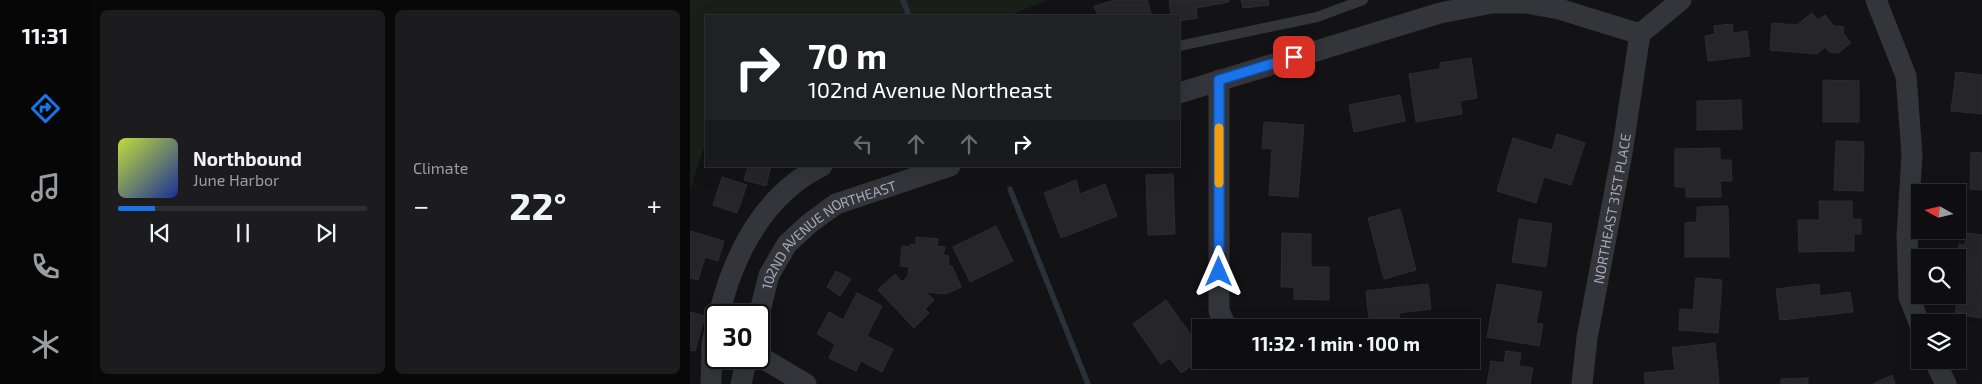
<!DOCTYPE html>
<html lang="en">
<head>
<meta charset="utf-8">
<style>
	:root { --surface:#0e0e10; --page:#1c1c1e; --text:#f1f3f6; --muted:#9b9c9f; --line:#2e2e30; --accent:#1a73e8 }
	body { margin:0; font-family:"Exo 2",sans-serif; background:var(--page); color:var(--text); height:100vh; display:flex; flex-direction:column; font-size:19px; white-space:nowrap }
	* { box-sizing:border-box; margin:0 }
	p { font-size:16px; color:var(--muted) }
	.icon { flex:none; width:28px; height:28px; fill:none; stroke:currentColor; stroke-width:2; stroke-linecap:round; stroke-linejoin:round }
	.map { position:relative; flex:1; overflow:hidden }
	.panel { display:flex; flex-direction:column; gap:10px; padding:10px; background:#080809; width:600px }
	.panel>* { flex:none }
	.banner { position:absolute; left:15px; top:15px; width:475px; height:152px; border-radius:0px; box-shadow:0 5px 20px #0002,0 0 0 1px var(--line); background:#202124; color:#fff; overflow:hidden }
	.needle { width:32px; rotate:278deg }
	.controls { position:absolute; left:1221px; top:184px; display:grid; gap:10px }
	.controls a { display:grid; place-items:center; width:55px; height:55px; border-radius:0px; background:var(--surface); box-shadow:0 5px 20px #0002,0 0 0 1px var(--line); font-size:25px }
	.speed { position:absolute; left:15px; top:304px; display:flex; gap:10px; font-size:25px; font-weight:700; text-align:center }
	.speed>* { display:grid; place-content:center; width:65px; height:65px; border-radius:50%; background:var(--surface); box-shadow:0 5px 20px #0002,0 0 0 1px var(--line); line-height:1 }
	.speed .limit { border:2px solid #111; border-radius:8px; background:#fff; color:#111 }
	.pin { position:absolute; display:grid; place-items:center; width:42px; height:42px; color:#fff; margin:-21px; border-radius:10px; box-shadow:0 2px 8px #0006 }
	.me { position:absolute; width:55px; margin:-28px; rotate:0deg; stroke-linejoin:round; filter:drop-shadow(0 0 4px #0008) }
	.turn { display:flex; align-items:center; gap:18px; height:105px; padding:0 20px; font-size:22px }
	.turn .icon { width:65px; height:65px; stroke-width:2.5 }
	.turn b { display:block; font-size:35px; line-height:42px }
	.lanes { display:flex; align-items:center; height:48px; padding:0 20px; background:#0003; justify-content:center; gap:25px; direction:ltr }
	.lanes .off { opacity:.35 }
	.big { font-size:38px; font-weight:700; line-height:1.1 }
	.panel .card { flex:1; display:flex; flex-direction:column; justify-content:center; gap:8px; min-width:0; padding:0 18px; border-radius:8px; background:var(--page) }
	.song { display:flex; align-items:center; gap:15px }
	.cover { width:60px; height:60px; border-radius:8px; background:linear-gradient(135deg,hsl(70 70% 55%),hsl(230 70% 35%)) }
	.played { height:5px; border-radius:2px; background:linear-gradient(90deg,var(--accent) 15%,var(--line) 15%) }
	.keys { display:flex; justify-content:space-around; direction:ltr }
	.heat { display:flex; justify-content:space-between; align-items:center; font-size:28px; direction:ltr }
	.panel .tiles { flex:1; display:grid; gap:10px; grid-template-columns:repeat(2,1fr) }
	.trip { position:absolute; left:502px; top:319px; width:288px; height:50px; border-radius:0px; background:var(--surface); box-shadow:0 5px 20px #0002,0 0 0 1px var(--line); font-weight:700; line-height:50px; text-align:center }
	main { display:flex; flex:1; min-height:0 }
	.tabs { display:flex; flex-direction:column; width:90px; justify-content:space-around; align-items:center; background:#060606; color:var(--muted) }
	.tabs .icon { width:35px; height:35px }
	.tabs .selected { color:var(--accent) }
	.tabs b { font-size:22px; color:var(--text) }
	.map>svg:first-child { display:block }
	.green { fill:#19201a }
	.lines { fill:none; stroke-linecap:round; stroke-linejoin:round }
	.stream { stroke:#29323a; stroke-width:5.5 }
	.building { fill:#262629; stroke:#2d2d31 }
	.lane { stroke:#34353a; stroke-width:10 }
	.street { stroke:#34353a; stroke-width:21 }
	.route-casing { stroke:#114b97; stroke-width:12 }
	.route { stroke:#1a73e8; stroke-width:9 }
	.slow { stroke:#f59e0b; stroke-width:9 }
	.labels { text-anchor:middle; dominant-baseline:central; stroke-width:5; stroke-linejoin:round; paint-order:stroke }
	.street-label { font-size:14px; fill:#a4a9b7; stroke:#0e0e10 }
</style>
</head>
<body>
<main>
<nav class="tabs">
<b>11:31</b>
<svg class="icon selected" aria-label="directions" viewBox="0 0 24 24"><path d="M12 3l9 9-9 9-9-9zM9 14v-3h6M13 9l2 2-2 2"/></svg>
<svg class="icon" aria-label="music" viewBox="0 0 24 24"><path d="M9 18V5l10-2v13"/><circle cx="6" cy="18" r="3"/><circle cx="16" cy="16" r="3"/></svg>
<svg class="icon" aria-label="phone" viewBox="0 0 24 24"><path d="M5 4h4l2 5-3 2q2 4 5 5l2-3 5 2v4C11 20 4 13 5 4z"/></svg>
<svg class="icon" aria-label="climate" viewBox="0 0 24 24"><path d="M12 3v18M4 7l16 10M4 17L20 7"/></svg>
</nav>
<section class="panel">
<div class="tiles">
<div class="card">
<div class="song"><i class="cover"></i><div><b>Northbound</b><p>June Harbor</p></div></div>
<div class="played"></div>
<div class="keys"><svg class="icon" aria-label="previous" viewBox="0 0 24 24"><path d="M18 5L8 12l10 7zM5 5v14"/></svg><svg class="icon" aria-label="pause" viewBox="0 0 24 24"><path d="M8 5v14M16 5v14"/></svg><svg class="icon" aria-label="next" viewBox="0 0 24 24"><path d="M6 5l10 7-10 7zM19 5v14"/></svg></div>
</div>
<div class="card"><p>Climate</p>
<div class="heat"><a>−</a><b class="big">22°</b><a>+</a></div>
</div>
</div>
</section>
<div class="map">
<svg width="1292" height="384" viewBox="0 0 1292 384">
	<rect width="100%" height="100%" fill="#131315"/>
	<path class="green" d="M0,0H358L318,16H16V141L0,190Z"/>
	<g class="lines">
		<g class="stream">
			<path d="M213,0L219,16"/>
			<path d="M320,189L398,384"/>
		</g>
	</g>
	<g class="building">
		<path d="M425,0H457L462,16H408L404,6Z"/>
		<path d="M479,0H539V2L506,8L507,18L489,21V16H481Z"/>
		<path d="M551,0H578L579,5L553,8Z"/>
		<path d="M1122,13L1128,20L1135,15L1144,26L1154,27L1153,33L1161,43L1148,53L1139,52L1135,47L1127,54L1080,50L1082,23L1107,25Z"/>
		<path d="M1042,24L1043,33L1057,31L1060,56L1018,61L1015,36L1025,34L1024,26Z"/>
		<path d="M781,58L787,98L770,101L772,114L726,122L719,74L750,69V63Z"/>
		<path d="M1266,72L1292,75V114L1261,111Z"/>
		<path d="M1133,80L1169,81V122H1133Z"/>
		<path d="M710,95L715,121L664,132L659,105Z"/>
		<path d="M1051,100L1052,129L1007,130V101Z"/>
		<path d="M574,122L614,125L608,197L579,195L582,149L572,148Z"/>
		<path d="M867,134L895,143L881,185L854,177L846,203L807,191L823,138L862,150Z"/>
		<path d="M1146,141L1174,142L1173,191L1144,190Z"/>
		<path d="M1030,148V160H1041L1042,181H1030L1031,197H996V187H985V149Z"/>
		<path d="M1281,152L1292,153V190L1280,189Z"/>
		<path d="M58,166H81L76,186L54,180Z"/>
		<path d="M483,174L485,234L458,235L456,175Z"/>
		<path d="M32,177L57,185L47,213L23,205Z"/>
		<path d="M386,180L390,194L415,184L427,216L371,238L354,193Z"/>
		<path d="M1129,201H1162V219H1171V234H1164V251L1109,252L1108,220H1130Z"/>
		<path d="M1038,206L1039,257H995V223L1007,222V207Z"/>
		<path d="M710,209L726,270L694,279L678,218Z"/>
		<path d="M829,219L862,224L856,267L822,262Z"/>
		<path d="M306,226L323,261L280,282L263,247Z"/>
		<path d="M0,231L34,241L28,261L15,257L8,280L0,278Z"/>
		<path d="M592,233L621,234V267H639V300L604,299V287H591Z"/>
		<path d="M1277,233L1292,235L1291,318L1265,314L1271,275H1268L1267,258L1269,244L1275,245Z"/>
		<path d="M226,237L248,239L247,246L255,247L253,255L259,256L258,266H262L271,287L256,294L236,292L244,300L235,309L239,313L224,328L188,290L205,274L212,282L218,276L219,267L210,266L212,246L220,247L221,244L226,245Z"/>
		<path d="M146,271L161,279L150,296L137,287Z"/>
		<path d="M1006,278L1032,280L1028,333L989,330L990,309L1003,310Z"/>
		<path d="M738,284L741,309L709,313L711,328H680L676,291Z"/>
		<path d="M807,284L852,292L846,323L853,324L849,346L797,337Z"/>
		<path d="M1129,284L1130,296L1160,292L1163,312L1090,320L1086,289Z"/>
		<path d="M167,293L192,306L177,336L203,349L192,372L171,361L166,371L139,358L145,344L127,334L139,312L153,320Z"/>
		<path d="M476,300L511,349V359L491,373L480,358L471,364L443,324Z"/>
		<path d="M0,312L15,316L5,351L0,350Z"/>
		<path d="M1025,343L1029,384H955L954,373L985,370L982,348Z"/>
		<path d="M816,351L831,353L829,366L843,368L840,384H797L801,361L814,363Z"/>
		<path d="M1202,375L1205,384H1183Z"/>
		<path d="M1118,378V384H1091V379Z"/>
	</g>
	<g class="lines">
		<path class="lane" d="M489,46L627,17L673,0"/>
		<g class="street">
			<path d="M1186,0L1216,76L1222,155L1217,235L1219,297L1230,325"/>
			<path d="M529,80V311L537,328"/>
			<path d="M489,93L750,13L802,3H836L869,9L950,34L991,0"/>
			<path d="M29,315C43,255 74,194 132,166"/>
			<path id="s1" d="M69,315L79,275L97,244L120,223L146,204L260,166"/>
			<path d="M69,356L116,384"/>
			<path d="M1244,360L1256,384"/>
			<path d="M21,384L22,343L26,325"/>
			<path d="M51,384L57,358"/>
			<path id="s2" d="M892,384L897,338L932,153L950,34"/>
		</g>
	</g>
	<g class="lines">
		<defs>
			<path id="route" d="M529,272V80L604,57"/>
		</defs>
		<use href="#route" class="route-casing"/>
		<use href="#route" class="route"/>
		<path class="slow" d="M529,128V183"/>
	</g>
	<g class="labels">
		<g class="street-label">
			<text stroke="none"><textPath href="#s2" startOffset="178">NORTHEAST 31ST PLACE</textPath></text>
			<text stroke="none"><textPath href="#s1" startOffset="115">102ND AVENUE NORTHEAST</textPath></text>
		</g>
	</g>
</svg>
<div class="controls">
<a><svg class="needle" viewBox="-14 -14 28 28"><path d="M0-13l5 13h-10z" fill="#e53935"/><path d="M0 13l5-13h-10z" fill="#9b9c9f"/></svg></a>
<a><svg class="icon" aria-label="search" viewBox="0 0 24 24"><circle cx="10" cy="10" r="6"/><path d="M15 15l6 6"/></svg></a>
<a><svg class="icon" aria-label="layers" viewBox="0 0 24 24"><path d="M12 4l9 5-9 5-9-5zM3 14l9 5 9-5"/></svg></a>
</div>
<div class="speed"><div class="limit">30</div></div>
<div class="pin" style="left:604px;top:57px;background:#d93025"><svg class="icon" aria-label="arrive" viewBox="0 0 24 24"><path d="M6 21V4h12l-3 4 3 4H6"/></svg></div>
<svg class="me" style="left:529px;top:272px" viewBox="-20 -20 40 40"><path d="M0-17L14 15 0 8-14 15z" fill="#1a73e8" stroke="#fff" stroke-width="4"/></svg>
<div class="trip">11:32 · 1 min · 100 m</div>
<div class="banner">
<div class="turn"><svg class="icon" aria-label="right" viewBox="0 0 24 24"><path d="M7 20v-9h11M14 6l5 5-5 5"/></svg><div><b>70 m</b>102nd Avenue Northeast</div></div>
<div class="lanes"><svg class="icon off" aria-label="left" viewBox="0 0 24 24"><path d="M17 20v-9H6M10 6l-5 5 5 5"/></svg><svg class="icon off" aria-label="ahead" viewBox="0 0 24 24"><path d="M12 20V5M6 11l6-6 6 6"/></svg><svg class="icon off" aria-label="ahead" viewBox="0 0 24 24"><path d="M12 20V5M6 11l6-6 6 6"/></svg><svg class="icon" aria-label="right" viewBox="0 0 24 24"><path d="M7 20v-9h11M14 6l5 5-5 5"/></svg></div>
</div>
</div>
</main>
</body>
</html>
